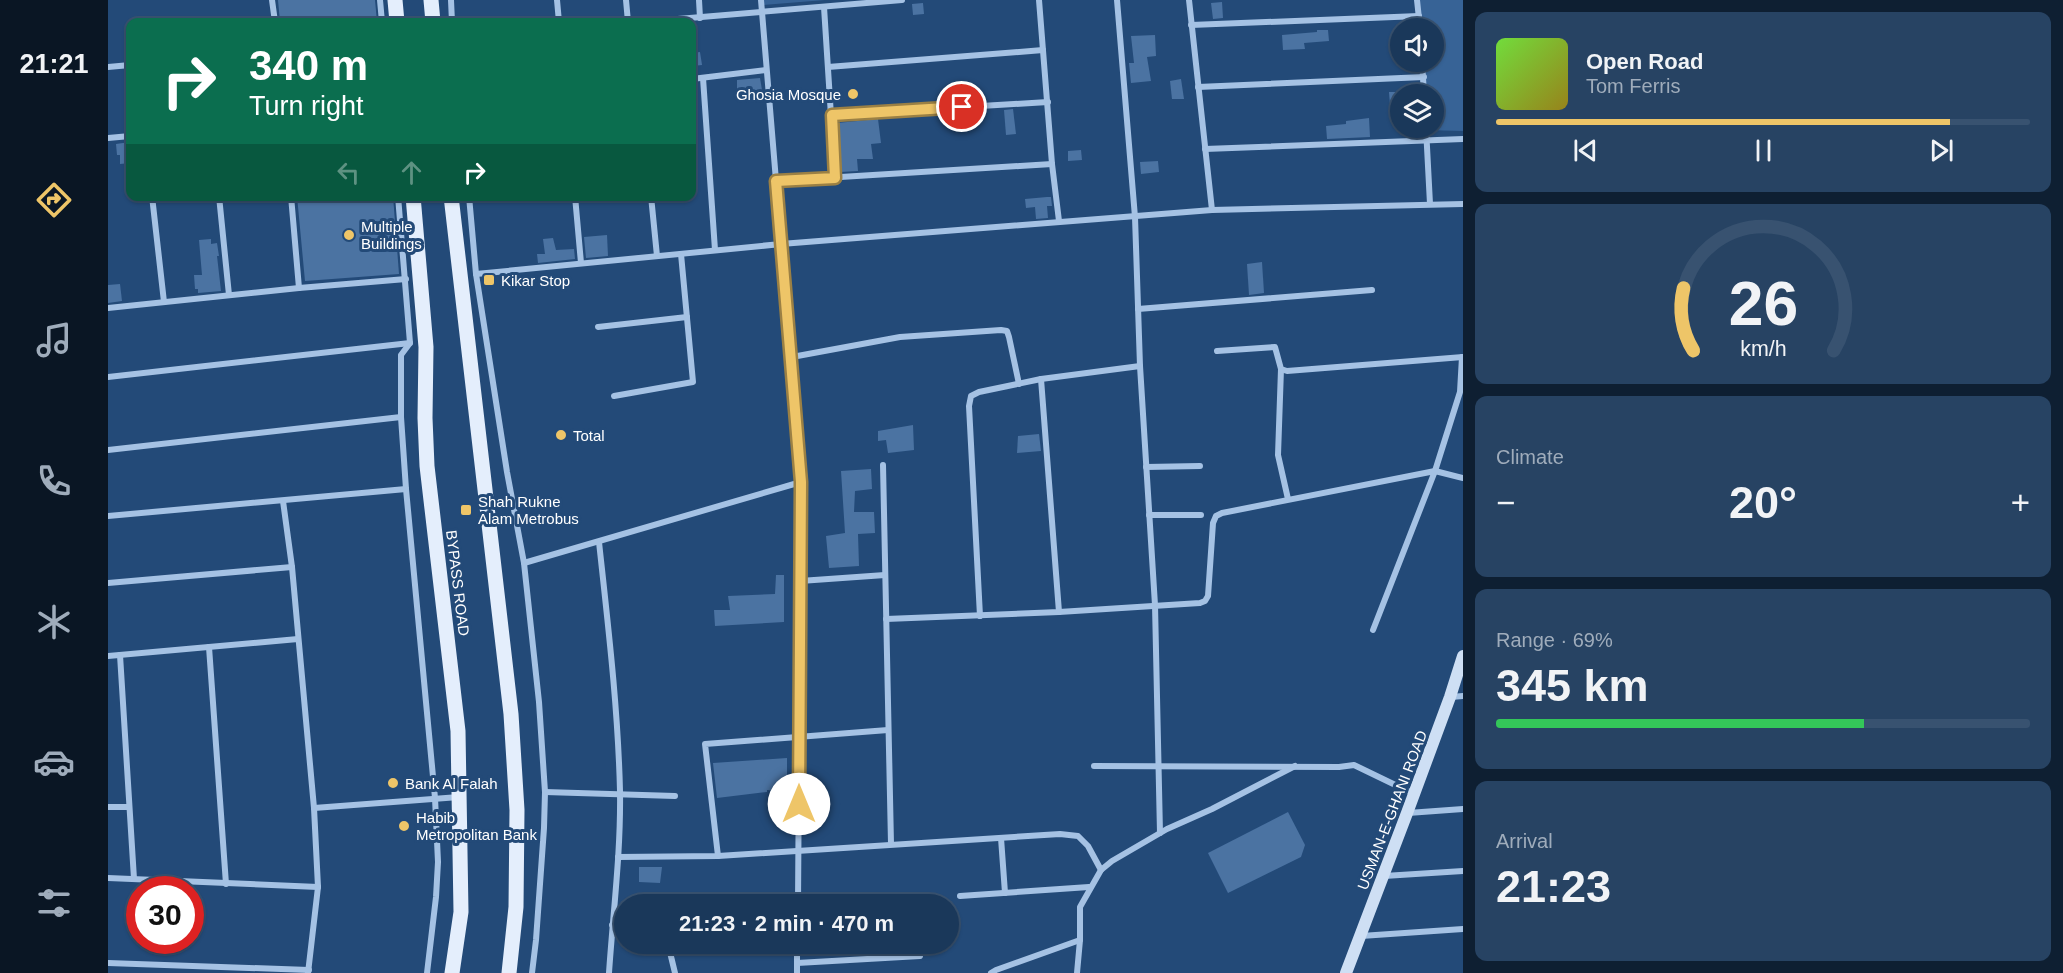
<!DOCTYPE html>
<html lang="en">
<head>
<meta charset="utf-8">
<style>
	:root { --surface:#1a385a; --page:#274363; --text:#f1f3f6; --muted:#9facbb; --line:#385270; --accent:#eec568 }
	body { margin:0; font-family:Arial,sans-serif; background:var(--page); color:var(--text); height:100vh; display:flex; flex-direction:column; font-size:22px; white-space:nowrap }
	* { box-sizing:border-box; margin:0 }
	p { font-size:20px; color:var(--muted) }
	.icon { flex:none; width:33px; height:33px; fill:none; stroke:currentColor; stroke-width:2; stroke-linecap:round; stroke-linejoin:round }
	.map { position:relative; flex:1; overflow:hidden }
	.panel { display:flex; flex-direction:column; gap:12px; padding:12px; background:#0e1f32; width:600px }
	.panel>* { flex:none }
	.top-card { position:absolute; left:18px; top:18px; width:570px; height:183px; border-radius:12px; box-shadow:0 2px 4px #0004,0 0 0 2px var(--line); background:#0b6e4f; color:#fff; overflow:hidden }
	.buttons { position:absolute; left:1282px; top:18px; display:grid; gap:12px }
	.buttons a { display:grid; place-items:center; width:54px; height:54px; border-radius:50%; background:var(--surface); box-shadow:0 2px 4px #0004,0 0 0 2px var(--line); font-size:30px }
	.speed { position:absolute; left:18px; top:876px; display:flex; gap:12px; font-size:30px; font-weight:700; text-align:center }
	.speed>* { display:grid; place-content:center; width:78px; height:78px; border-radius:50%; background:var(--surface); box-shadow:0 2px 4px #0004,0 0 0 2px var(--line); line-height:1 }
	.speed .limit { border:9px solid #d22; background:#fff; color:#111 }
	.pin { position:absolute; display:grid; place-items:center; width:51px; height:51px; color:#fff; margin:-26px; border:3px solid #fff; border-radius:50%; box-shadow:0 2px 6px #0007 }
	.me { position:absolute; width:66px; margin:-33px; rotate:0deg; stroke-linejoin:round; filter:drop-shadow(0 0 4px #0008) }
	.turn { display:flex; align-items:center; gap:21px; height:126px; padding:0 24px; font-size:27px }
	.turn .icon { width:78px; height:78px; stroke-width:2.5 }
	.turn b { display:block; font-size:42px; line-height:51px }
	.lanes { display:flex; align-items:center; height:57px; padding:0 24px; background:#0003; justify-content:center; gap:30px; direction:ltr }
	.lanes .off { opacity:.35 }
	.big { font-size:45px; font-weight:600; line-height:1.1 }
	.panel .widget { flex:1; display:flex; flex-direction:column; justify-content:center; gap:9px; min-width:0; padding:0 21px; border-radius:12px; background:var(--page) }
	.panel .dial { align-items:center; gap:0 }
	.dial svg { height:156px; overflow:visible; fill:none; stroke:var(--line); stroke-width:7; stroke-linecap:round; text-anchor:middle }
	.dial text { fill:var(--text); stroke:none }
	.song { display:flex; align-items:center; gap:18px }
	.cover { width:72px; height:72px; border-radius:9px; background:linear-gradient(135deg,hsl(100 70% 55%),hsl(50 70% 35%)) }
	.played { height:6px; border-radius:3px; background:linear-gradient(90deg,var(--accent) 85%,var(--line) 85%) }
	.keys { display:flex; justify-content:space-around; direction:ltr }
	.heat { display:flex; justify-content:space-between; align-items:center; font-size:33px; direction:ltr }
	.charge { height:9px; border-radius:4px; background:linear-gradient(90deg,#34c759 69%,var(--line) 0) }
	.trip { position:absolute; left:506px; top:894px; width:345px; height:60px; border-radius:30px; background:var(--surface); box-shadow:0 2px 4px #0004,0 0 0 2px var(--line); font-weight:600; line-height:60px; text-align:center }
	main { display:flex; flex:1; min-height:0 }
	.dock { display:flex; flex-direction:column; width:108px; justify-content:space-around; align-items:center; background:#0a1624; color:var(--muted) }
	.dock .icon { width:42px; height:42px }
	.dock .on { color:var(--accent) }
	.dock b { font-size:27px; color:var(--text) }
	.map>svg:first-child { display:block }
	.green { fill:#376396 }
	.building { fill:#4b73a2 }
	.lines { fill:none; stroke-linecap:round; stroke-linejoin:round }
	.minor { stroke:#a5c2e4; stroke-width:6 }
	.secondary { stroke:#cedff4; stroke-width:12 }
	.primary { stroke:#e4eefc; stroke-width:15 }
	.route-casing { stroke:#9b8044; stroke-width:15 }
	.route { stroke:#eec568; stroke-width:10 }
	.poi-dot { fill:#eec568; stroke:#234a78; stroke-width:2 }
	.labels { text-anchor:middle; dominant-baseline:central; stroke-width:6; stroke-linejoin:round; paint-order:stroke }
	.poi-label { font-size:15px; fill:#fff; stroke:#234a78; text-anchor:start }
	.street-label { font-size:15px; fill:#fff; stroke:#234a78 }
</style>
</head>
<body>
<main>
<nav class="dock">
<b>21:21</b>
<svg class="icon on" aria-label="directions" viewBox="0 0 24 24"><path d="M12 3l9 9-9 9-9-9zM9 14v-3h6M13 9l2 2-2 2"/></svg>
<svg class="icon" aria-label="music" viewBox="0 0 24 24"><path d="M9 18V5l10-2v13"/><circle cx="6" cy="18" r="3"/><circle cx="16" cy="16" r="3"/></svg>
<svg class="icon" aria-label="phone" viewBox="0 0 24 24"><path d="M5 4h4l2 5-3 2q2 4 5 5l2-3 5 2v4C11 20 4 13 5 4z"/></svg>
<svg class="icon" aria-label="climate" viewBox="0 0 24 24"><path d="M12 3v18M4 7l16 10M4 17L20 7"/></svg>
<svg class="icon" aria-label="car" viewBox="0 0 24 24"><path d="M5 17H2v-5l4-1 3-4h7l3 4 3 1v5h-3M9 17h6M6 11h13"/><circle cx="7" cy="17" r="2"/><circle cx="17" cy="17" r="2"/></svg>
<svg class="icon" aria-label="filters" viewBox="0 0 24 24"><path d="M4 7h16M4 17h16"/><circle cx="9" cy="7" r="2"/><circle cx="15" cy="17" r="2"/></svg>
</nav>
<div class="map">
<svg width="1355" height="973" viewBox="0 0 1355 973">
	<rect width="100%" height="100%" fill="#234a78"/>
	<g class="green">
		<path d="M655,0H717L655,5Z"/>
		<path d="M1307,0H1355V131L1317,130V128H1326V94H1314L1312,62H1326V28H1309Z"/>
	</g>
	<g class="building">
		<path d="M170,0H267L269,22H172Z"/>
		<path d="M1114,2L1115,18L1105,19L1103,3Z"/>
		<path d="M815,3L816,14L805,15L804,4Z"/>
		<path d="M1209,30H1220L1221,41L1196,43L1197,49L1175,50L1174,35L1209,32Z"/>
		<path d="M1047,35L1048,56L1039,57L1043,81L1023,83L1021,63H1026L1023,36Z"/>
		<path d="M592,52L594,65L584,66V53Z"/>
		<path d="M652,78L654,90L629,92V80Z"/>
		<path d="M1073,79L1076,99H1064L1062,81Z"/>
		<path d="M1281,92H1293V118H1283Z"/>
		<path d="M905,109L908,134L898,135L896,110Z"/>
		<path d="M1261,118L1262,137L1219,139L1218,126L1238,124V121Z"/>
		<path d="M770,119L773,143L763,144L765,159H749L750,171L732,172L729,123Z"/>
		<path d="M22,142V163L12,164V155H9L8,144Z"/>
		<path d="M973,150L974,160L960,161V151Z"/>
		<path d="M1050,161L1051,172L1033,174L1032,162Z"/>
		<path d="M189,196H285L291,274L197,281Z"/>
		<path d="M939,197H943L944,206H939L940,218L928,219L927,207L918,208L917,199Z"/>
		<path d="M499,235L500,256L478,258L476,237Z"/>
		<path d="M445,238L448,250L466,249L467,259L430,263L429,254H437L435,239Z"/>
		<path d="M103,239V244L109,243L111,256H109L113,291L90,293V289H87L86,275H94L91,240Z"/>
		<path d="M1154,262L1156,293L1141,295L1139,264Z"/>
		<path d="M12,284L14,301L0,303V285Z"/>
		<path d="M805,425L806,450L780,453L778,440L770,441V431Z"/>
		<path d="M931,434L933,451L909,453L910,436Z"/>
		<path d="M763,469L764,489L747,491L746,512H766L767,533L750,534L751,566L721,568L718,536L737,533L733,471Z"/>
		<path d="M668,575H676V622L607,626L606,610H622L620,596L667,594Z"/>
		<path d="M679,758V785H670V791L659,790V792L609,798L605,763Z"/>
		<path d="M1180,812L1197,845L1193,857L1120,893L1100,853Z"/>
		<path d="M531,867H554L552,883L531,882Z"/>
	</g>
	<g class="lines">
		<g class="minor">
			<path d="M164,0L167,22"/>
			<path d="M272,0L274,22"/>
			<path d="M343,0L344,22"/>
			<path d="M449,0L451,22"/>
			<path d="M518,0L520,22"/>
			<path d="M591,0L592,18"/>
			<path d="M653,0L693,482L690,904"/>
			<path d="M931,0L944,164L951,221"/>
			<path d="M1009,0L1027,217L1032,366L1047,605L1052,833"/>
			<path d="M1081,0L1104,210"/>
			<path d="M1309,0L1312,28"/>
			<path d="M716,7L727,178"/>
			<path d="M534,22L794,0"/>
			<path d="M1083,25L1311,16"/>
			<path d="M1314,62L1316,94"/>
			<path d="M0,67L22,65"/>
			<path d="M720,67L935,50"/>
			<path d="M595,78L607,250"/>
			<path d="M584,79L658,70"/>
			<path d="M1090,87L1316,77"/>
			<path d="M724,115L940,102"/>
			<path d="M1318,128L1322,204"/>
			<path d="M0,138L22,136"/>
			<path d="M1097,149L1355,139"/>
			<path d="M668,181L944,164"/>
			<path d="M44,196L56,302"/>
			<path d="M111,196L121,295"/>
			<path d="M183,196L191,288"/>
			<path d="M290,196L302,343L293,355V417L298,489L327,798L330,862L328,897L319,973"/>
			<path d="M361,196L368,274L399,472L416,563L431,702L437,792L436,828L428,940L424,973"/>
			<path d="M467,196L473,263"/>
			<path d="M543,196L549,256"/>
			<path d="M368,274L673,244L1104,210L1355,204"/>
			<path d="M0,308L191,288L298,279"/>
			<path d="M1030,309L1264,290"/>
			<path d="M490,327L579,317"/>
			<path d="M1109,351L1167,347L1173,369L1179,371L1355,357"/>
			<path d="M684,357L792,337L893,330L899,331L901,337L911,384"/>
			<path d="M1173,369L1170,455L1180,499"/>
			<path d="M0,377L302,343"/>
			<path d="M933,379L951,612"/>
			<path d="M506,396L585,382L573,254"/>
			<path d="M0,450L293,417"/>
			<path d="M775,465L783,844"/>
			<path d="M1038,467L1092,466"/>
			<path d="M175,501L184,567L206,808L210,887L200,973"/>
			<path d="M1041,515H1093"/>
			<path d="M0,516L298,489"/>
			<path d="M491,542C500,625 510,708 512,791C513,852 505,913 501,973"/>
			<path d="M416,563L693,482"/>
			<path d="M692,581L777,575"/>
			<path d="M0,583L184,567"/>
			<path d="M872,616L861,406L863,396L871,392L933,379L1032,366"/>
			<path d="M778,619L951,612L1092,603L1097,601L1100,596L1105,523L1108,516L1114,513L1327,471L1355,478"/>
			<path d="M1265,630L1327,471L1352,392L1354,357"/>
			<path d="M101,647L118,884"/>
			<path d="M12,655L26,879"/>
			<path d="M0,656L190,639"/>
			<path d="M1343,697L1355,696"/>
			<path d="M986,766L1231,767L1246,765L1306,794"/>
			<path d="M437,792L567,796"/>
			<path d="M0,807H21"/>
			<path d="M206,808L351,797"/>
			<path d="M1300,813L1355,809"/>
			<path d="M893,838L897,893"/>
			<path d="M610,856L597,744L780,730"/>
			<path d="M510,857L610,856L952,834L970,836L980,846L993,870"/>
			<path d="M1276,876L1355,871"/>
			<path d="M0,878L210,887"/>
			<path d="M852,896L981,887"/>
			<path d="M504,925H516"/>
			<path d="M1253,936L1355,929"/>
			<path d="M560,944L567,973"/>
			<path d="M0,963L201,970"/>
			<path d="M689,963L812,956"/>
			<path d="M689,973V944"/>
			<path d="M883,973L888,970L972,940"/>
			<path d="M969,973L972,940V907L993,870L1004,861L1059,829L1104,809L1187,766"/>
		</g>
		<path class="secondary" d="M1238,973L1299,813L1342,697L1355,656"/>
		<g class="primary">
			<path d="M287,0L289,22"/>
			<path d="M323,0L325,22"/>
			<path d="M305,196L318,347L317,418L319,466L350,731L353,912L344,973"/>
			<path d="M343,196L403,714L409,810L408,907L401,973"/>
		</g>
	</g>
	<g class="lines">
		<defs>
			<path id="route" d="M691,804L693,482L668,181L727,178L724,115L854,107"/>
		</defs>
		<use href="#route" class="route-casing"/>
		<use href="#route" class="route"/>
	</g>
	<g class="poi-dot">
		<circle cx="745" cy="94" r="6"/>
		<circle cx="241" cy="235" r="6"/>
		<rect x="375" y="274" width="12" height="12" rx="3"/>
		<circle cx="453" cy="435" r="6"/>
		<rect x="352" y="504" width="12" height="12" rx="3"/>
		<circle cx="285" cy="783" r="6"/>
		<circle cx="296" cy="826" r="6"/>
	</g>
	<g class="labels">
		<g class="poi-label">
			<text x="733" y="94" text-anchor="end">Ghosia Mosque</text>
			<text x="253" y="226">Multiple<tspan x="253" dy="17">Buildings</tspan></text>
			<text x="393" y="280">Kikar Stop</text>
			<text x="465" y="435">Total</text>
			<text x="370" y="501">Shah Rukne<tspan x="370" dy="17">Alam Metrobus</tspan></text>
			<text x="297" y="783">Bank Al Falah</text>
			<text x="308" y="817">Habib<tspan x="308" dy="17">Metropolitan Bank</tspan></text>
		</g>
		<g class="street-label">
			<text transform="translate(350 583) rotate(83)">BYPASS ROAD</text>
			<text transform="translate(1284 810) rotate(-69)">USMAN-E-GHANI ROAD</text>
		</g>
	</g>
</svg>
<div class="buttons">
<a><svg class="icon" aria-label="sound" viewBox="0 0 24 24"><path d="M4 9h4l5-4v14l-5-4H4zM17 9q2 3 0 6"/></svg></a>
<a><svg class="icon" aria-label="layers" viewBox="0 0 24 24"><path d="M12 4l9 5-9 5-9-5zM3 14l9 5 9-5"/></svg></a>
</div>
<div class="speed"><div class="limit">30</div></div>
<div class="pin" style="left:854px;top:107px;background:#d93025"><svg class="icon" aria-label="arrive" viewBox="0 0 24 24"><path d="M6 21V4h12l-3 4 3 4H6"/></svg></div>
<svg class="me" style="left:691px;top:804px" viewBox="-20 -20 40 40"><circle r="19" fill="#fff"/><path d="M0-13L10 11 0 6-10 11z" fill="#eec568"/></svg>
<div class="trip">21:23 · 2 min · 470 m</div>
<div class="top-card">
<div class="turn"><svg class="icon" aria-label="right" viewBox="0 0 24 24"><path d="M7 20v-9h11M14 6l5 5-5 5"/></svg><div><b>340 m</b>Turn right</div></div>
<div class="lanes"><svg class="icon off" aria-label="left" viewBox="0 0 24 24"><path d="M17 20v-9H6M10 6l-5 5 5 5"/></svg><svg class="icon off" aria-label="ahead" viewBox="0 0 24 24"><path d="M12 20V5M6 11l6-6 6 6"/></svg><svg class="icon" aria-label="right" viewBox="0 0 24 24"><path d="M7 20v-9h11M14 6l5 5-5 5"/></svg></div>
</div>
</div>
<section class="panel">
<div class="widget">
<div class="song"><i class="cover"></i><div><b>Open Road</b><p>Tom Ferris</p></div></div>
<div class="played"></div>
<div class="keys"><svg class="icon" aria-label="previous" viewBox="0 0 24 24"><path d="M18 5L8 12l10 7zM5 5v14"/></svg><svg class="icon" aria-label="pause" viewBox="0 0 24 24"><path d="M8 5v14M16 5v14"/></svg><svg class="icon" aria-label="next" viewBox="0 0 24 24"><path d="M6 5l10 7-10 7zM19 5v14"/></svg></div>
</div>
<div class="widget dial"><svg viewBox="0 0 100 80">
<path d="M14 69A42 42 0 1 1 86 69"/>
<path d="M14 69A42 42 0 0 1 9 37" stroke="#eec568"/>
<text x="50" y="56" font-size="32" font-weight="700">26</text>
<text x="50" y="72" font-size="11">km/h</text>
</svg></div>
<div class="widget"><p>Climate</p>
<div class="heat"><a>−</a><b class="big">20°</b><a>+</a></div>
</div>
<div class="widget"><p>Range · 69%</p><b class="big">345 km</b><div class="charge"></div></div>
<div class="widget"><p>Arrival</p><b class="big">21:23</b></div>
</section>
</main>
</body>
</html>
